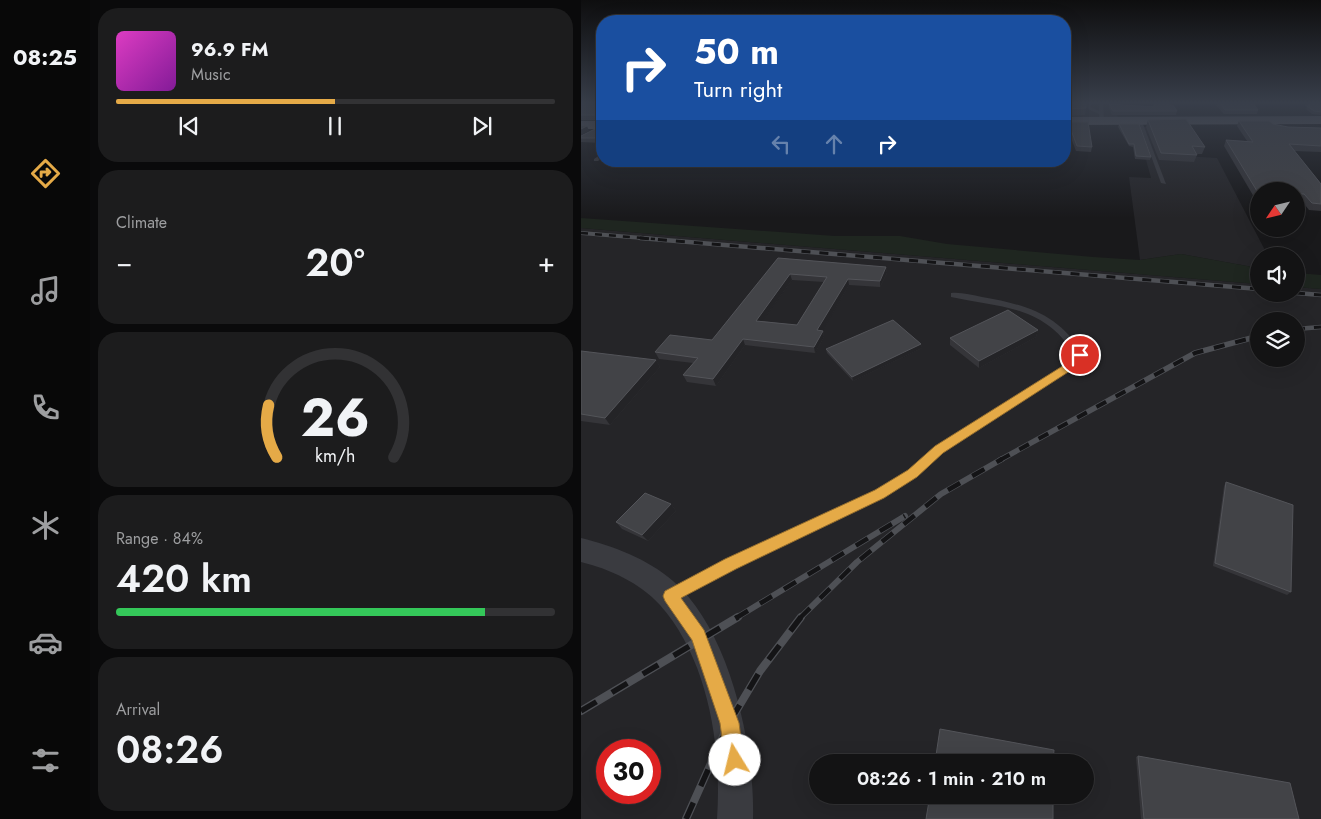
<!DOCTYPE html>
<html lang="en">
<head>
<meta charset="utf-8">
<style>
	:root { --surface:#131314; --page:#1c1c1d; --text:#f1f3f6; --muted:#9d9ea0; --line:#323234; --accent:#e5aa47 }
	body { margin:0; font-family:Jost,sans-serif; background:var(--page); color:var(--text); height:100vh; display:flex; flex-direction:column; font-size:19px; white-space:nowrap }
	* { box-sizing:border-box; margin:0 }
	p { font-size:16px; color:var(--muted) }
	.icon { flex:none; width:28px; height:28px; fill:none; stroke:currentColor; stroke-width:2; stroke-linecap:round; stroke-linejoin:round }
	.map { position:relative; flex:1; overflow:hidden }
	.side { display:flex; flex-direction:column; gap:8px; padding:8px; background:#0a0a0b; width:491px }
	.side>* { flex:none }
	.hud { position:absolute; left:15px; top:15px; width:475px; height:152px; border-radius:20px; box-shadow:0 5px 20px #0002,0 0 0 1px var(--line); background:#1a4fa0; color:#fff; overflow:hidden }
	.needle { width:32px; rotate:235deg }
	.buttons { position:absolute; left:669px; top:182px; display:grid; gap:10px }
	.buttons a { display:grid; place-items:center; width:55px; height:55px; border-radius:50%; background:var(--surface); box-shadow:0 5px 20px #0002,0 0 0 1px var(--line); font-size:25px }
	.speed { position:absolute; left:15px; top:739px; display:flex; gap:10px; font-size:25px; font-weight:700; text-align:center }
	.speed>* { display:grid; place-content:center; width:65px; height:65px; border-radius:50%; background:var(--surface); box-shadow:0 5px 20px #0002,0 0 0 1px var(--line); line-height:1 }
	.speed .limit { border:8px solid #d22; background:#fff; color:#111 }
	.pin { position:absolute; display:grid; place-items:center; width:42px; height:42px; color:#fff; margin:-21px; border:2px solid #fff; border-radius:50%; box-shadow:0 1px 5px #0007 }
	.me { position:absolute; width:55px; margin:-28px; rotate:351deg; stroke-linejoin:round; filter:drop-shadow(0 0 4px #0008) }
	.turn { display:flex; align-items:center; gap:18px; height:105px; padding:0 15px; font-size:22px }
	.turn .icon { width:65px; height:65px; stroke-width:2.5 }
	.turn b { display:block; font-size:35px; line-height:42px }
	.lanes { display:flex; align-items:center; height:48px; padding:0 15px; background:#0003; justify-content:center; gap:25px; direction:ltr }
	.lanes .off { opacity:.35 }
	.big { font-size:38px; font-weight:600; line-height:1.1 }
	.side .card { flex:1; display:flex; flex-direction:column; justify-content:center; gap:8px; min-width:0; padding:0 18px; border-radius:20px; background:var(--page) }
	.side .dial { align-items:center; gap:0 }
	.dial svg { height:130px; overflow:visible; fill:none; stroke:var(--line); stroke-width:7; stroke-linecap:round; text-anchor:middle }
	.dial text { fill:var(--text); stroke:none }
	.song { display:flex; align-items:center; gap:15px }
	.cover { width:60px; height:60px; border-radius:8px; background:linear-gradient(135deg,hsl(310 70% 55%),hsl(290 70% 35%)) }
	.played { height:5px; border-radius:2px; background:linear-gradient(90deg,var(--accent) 50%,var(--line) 50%) }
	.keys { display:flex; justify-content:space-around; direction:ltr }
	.heat { display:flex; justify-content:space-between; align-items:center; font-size:28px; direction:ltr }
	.charge { height:8px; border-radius:4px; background:linear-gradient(90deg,#34c759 84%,var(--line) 0) }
	.trip { position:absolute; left:228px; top:754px; width:285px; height:50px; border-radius:25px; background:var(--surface); box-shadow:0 5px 20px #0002,0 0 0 1px var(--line); font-weight:600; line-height:50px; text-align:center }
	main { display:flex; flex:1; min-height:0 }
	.menu { display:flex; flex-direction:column; width:90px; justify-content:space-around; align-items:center; background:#080808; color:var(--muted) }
	.menu .icon { width:35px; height:35px }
	.menu .active { color:var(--accent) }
	.menu b { font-size:22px; color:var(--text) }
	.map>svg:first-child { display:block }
	.built { fill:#252528; fill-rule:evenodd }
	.green { fill:#1f2620 }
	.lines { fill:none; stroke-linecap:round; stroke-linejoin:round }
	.service { fill:#3a3b40; fill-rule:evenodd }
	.minor { fill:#3a3b40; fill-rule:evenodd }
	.primary { fill:#57595f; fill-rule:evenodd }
	.rail-far4-casing { stroke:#4e5055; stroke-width:4 }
	.rail-far3-casing { stroke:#4e5055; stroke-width:4.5 }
	.rail-far2-casing { stroke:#4e5055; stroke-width:5.5 }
	.rail-far1-casing { stroke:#4e5055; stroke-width:6 }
	.rail-casing { stroke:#4e5055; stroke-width:8 }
	.rail-far4 { stroke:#141416; stroke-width:2.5; stroke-dasharray:7; stroke-linecap:butt }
	.rail-far3 { stroke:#141416; stroke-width:3; stroke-dasharray:9; stroke-linecap:butt }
	.rail-far2 { stroke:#141416; stroke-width:4; stroke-dasharray:11; stroke-linecap:butt }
	.rail-far1 { stroke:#141416; stroke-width:4.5; stroke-dasharray:14; stroke-linecap:butt }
	.rail { stroke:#141416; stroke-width:5.5; stroke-dasharray:18; stroke-linecap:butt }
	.wall { fill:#353539; fill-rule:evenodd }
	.shaded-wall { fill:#242427 }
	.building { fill:#424347; stroke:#535459; fill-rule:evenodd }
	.route { fill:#e5aa47; stroke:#956e2e }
</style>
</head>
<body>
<main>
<nav class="menu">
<b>08:25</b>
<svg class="icon active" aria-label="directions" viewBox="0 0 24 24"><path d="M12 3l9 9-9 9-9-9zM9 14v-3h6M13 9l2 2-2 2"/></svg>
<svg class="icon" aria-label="music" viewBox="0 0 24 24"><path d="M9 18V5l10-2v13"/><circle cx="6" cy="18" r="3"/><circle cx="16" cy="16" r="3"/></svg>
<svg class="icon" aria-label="phone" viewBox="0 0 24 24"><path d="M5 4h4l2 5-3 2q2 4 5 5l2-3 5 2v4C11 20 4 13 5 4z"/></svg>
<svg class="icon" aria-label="climate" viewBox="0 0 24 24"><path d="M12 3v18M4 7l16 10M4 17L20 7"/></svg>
<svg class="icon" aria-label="car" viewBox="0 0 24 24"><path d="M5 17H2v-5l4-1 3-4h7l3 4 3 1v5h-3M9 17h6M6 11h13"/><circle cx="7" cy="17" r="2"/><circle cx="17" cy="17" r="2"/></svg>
<svg class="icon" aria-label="filters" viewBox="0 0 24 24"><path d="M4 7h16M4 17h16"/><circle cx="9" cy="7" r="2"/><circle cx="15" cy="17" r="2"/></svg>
</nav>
<section class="side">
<div class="card">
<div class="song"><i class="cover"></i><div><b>96.9 FM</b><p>Music</p></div></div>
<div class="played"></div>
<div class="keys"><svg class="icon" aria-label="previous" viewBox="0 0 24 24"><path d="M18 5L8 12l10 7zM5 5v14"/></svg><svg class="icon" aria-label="pause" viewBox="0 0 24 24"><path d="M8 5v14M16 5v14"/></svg><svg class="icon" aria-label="next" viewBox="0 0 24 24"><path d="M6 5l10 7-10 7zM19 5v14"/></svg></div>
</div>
<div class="card"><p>Climate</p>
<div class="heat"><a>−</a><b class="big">20°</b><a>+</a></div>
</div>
<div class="card dial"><svg viewBox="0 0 100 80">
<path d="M14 69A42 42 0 1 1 86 69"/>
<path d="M14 69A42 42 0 0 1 9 37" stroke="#e5aa47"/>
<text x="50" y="56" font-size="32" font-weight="700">26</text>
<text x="50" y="72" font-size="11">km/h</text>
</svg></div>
<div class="card"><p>Range · 84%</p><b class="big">420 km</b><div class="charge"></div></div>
<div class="card"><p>Arrival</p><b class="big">08:26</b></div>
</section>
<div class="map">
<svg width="740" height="819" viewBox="0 0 740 819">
	<rect width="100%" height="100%" fill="#19191b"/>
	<g class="built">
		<path d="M484,103H535L537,120H484Z"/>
		<path d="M556,127H588L602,156L636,158L687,256H678L677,268L600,254L559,260L548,177L570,178Z"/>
		<path d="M0,228L677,284L678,294H715V287L740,289V819H0ZM678,321H715V359H678ZM26,750H69V792H26ZM236,762H504V795H236Z"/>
	</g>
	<g class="green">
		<path d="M0,218L254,236H319L366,244L512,257L559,260L600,254L677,268V284L0,228Z"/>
		<path d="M715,273L740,275V289L715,287Z"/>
	</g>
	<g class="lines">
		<g class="service">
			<path d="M506,103H510V107L518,111V103H522L523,122L519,121L518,114L507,109Z"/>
			<path d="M558,123L562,124L585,184L580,183Z"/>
			<path d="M19,155H21V158L17,161H13V159Z"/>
			<path d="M370,293C380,292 391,295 401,297C447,305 477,314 503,355L494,367L362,453L336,477L302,497L154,568L95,601L90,603L85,601L83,596L85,591L144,560L294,491L328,471L354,447L488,363L494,355C463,305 421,308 370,297Z"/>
		</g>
		<path class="minor" d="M0,538C32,546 67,559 92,581C149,630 174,747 172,819H136C141,749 128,660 79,605C59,583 29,569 0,562Z"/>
		<g class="primary">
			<path d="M740,116V124L484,125V117Z"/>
			<rect x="0" y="121" width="21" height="8"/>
		</g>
		<defs>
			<path id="rail-far4" d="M0,233L74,239"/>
			<g id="rail-far3">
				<path d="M59,238L678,289"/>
				<path d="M715,293L740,295"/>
				<path d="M715,329L740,327"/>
			</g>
			<path id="rail-far2" d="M419,460L614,353L678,336"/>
			<g id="rail-far1">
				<path d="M155,618L324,516"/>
				<path d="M219,618L276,562L360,494L421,459"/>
			</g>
			<g id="rail">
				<path d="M0,711L157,617"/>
				<path d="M105,819L148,723L179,671L220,617"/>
			</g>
		</defs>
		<use href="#rail-far4" class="rail-far4-casing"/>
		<use href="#rail-far3" class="rail-far3-casing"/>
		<use href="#rail-far2" class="rail-far2-casing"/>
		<use href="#rail-far1" class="rail-far1-casing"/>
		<use href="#rail" class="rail-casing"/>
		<use href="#rail-far4" class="rail-far4"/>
		<use href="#rail-far3" class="rail-far3"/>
		<use href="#rail-far2" class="rail-far2"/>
		<use href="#rail-far1" class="rail-far1"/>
		<use href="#rail" class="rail"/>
	</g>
	<g class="wall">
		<path d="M0,103H21V143L0,142V136L20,126V120H0Z"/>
		<path d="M484,103L505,108L504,115L484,116Z"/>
		<path d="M571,103H587L588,105L596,111L595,115H531L528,108V104L572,107Z"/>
		<path d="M633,103H672L677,110L676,114H643Z"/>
		<path d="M725,103H740V115L731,114L725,109L726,107L724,106Z"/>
		<path d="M567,120L624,147L621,154H615L616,155L613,162L578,160L565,127Z"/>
		<path d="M658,121L707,127L740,128V152L713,151L740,184V211L728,210L720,200H715V191H678V198L673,197L643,146L645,140L666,141L656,126Z"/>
		<path d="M487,122L511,147L510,152L495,151L486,127Z"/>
		<path d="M538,124L570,157L569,160L554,159L552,147L548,146L537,127Z"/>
		<path d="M85,161H117L114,163Z"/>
		<path d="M437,161H457V164L437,163Z"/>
		<path d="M197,258L305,267L306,273L299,287L268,285L241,331H242L243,337L234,353L164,345L135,386L106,382L102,375L112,363L78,359L74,352L131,340ZM211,280L243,282L216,325L181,321Z"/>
		<path d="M457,330L455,337L398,368L369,345V338Z"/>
		<path d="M340,344L341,348L272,381L246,353L245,349Z"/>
		<path d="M0,351L75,360L79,367L29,425L0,421Z"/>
		<path d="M645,482L710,592L706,595L632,566L643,486Z"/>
		<path d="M90,504L95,511L67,541L41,529L35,522Z"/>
		<path d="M557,756L718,819H560L555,757Z"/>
	</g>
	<g class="shaded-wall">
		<path d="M6,126L8,131L0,135V129Z"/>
		<path d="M305,267L306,273L299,287V281Z"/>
		<path d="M209,274L211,280L177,327L175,321Z"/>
		<path d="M267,279L268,285L238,337L236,330Z"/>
		<path d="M457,330L455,337L398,368V361Z"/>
		<path d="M242,331L243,337L234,353L233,347Z"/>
		<path d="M162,339L164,345L135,386L132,379Z"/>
		<path d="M340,344L341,348L272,381L271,377Z"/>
		<path d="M75,360L79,367L29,425L24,418Z"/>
		<path d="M90,504L95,511L67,541L61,535Z"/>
	</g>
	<g class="building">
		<path d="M0,103H21V138H0V136L20,126V115H0Z"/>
		<path d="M484,103H505V108L484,109Z"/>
		<path d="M573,103H587L588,105H592L596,111H532L528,104L574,107Z"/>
		<path d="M639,103H672L677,110H644Z"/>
		<path d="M726,103H740V112L733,111L726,106H729Z"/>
		<path d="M605,119L624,147L611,146L616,155L580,153L567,120Z"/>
		<path d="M658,121H688L692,124L707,127L740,128V146L708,144L740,184V204L731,203L723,194H715V191H676L645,140L672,142Z"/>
		<path d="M487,122H507L511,147L496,146Z"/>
		<path d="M538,124H558L570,157L555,156L553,144H548Z"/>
		<path d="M0,126H6L0,129Z"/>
		<path d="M197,258L305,267L299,281L267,279L236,330L242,331L233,347L162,339L132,379L102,375L117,358L74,352L89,335L131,340ZM209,274L246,277L216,325L175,321Z"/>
		<path d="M427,310L457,330L398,361L369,338Z"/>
		<path d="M312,320L340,344L271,377L245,349Z"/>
		<path d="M0,351L75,360L24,418L0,414Z"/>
		<path d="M645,482L712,505L710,592L634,563Z"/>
		<path d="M64,493L90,504L61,535L35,522Z"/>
		<path d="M359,729L473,750L472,762H354Z"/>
		<path d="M557,756L709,783L718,819H563Z"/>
		<path d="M349,795H472V819H345Z"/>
	</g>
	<linearGradient id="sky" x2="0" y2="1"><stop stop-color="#0e0e0f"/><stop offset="0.47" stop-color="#383e4a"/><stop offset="1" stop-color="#383e4a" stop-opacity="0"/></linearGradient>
	<rect width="740" height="218" fill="url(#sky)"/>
	<path class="route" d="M499,352L504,355L495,367L362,453L336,477L303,498L155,569L100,598L123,630L158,723L163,760L161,766L154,769L147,766L144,760L139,723L111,640L84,601L82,596L84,591L144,559L294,490L327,470L354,446L488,362L496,353Z"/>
</svg>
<div class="buttons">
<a><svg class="needle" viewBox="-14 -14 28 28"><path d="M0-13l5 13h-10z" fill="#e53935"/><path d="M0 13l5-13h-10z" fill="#9d9ea0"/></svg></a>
<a><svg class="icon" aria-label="sound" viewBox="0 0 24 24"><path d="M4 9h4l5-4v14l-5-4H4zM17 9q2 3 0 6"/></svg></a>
<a><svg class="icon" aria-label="layers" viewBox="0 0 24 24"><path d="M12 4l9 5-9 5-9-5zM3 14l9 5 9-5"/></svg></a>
</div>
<div class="speed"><div class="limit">30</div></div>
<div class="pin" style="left:499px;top:355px;background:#d93025"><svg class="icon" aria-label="arrive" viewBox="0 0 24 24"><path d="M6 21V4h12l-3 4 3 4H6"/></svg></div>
<svg class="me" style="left:154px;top:760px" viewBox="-20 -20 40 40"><circle r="19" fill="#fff"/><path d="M0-13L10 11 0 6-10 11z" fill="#e5aa47"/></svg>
<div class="trip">08:26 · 1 min · 210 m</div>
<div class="hud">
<div class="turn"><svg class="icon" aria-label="right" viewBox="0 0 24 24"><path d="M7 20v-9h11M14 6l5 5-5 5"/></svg><div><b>50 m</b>Turn right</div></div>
<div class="lanes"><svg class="icon off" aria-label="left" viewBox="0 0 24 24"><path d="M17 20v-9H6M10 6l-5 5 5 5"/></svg><svg class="icon off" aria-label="ahead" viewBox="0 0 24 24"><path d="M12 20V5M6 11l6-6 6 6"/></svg><svg class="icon" aria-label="right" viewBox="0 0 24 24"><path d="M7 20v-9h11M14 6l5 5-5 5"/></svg></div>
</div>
</div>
</main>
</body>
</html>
